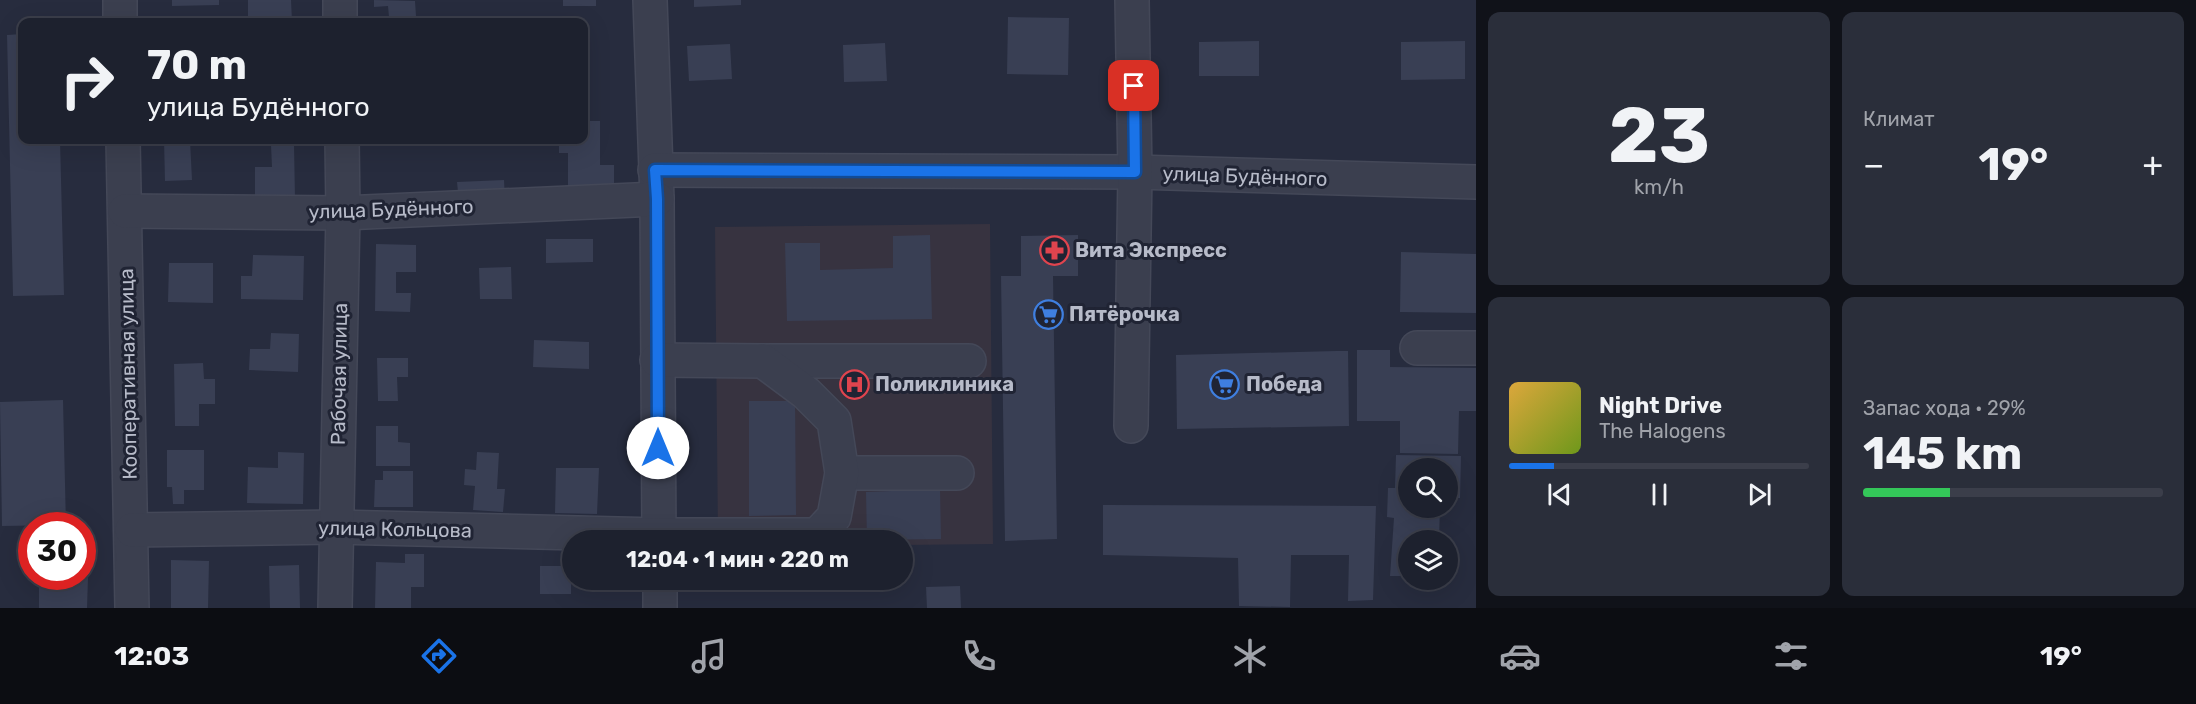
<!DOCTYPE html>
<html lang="ru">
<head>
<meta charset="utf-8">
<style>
	:root { --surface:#1d212e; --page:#2a2e3a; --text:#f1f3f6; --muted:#a0a3aa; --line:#3b3e4a; --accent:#1a73e8 }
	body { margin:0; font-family:Rubik,sans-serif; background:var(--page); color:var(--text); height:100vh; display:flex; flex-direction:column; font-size:22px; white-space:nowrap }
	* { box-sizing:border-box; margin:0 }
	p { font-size:20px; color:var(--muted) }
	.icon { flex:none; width:33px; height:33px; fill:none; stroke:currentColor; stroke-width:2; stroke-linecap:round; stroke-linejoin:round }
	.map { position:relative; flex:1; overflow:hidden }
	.panel { display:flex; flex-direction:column; gap:12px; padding:12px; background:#101219; width:720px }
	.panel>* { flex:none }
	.hud { position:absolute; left:18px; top:18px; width:570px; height:126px; border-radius:12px; box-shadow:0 6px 24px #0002,0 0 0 2px var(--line); background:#1d212e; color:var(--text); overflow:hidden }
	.controls { position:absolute; left:1398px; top:458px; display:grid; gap:12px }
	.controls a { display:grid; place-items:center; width:60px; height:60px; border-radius:50%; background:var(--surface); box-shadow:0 6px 24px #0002,0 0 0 2px var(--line); font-size:30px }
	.speed { position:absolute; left:18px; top:512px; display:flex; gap:12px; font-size:30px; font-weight:700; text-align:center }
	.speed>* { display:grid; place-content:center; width:78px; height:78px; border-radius:50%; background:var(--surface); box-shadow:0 6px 24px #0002,0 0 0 2px var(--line); line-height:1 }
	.speed .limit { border:9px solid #d22; background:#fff; color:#111 }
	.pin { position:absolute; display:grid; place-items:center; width:51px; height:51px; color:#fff; margin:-26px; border-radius:12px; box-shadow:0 3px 9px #0006 }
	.me { position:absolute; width:66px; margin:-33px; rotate:0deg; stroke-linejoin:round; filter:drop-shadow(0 0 4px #0008) }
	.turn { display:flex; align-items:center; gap:21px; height:126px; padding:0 30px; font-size:27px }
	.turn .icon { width:78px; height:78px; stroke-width:2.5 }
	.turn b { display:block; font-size:42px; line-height:51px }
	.big { font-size:45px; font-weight:700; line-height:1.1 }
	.panel .card { flex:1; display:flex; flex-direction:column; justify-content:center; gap:9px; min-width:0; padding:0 21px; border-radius:12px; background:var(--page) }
	.panel .dial { align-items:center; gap:0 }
	.dial b { font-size:78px; line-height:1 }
	.song { display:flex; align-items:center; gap:18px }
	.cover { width:72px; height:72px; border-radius:9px; background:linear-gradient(135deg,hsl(40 70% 55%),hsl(80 70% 35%)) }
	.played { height:6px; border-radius:3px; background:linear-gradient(90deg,var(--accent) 15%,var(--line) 15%) }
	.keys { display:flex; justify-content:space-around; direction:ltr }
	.heat { display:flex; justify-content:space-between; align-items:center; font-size:33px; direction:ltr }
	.charge { height:9px; border-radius:4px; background:linear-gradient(90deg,#34c759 29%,var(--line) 0) }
	.panel .tiles { flex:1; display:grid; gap:12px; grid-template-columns:repeat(2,1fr) }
	.trip { position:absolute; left:562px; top:530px; width:351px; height:60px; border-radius:30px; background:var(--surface); box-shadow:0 6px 24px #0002,0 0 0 2px var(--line); font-weight:700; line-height:60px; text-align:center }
	.tabs { display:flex; height:96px; justify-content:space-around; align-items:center; background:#0c0d12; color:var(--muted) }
	.tabs .icon { width:42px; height:42px }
	.tabs .selected { color:var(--accent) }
	.tabs b { font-size:27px; color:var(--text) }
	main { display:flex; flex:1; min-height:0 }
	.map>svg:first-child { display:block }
	.medical { fill:#373340 }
	.building { fill:#393f54 }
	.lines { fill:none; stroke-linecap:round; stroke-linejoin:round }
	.minor-casing { stroke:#444858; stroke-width:36 }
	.minor { stroke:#3b3f4f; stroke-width:33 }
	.route-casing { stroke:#114b97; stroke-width:15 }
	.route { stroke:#1a73e8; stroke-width:10 }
	.labels { text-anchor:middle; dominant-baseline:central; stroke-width:6; stroke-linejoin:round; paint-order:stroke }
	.street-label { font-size:20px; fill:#b7bbc9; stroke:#202434 }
	.poi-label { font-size:20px; font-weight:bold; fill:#b7bbc9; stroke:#202434; text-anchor:start }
</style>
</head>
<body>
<main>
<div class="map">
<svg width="1476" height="608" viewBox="0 0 1476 608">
	<rect width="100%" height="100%" fill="#272c3e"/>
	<path class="medical" d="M990,224L993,544L903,545V540H718L715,227Z"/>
	<g class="building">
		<path d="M172,0H219V5L172,6Z"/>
		<path d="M248,0H291L292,21H248Z"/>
		<path d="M374,0L415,1L416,16L389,17L388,6L374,7Z"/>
		<rect x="563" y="0" width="33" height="6"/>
		<path d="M694,0H741V5L694,7Z"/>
		<path d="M1008,17L1069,18L1068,75L1007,74Z"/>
		<path d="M22,34V140H60L64,295L13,296L7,35Z"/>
		<path d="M1259,41V76H1199V42Z"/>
		<path d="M1465,41V79L1401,80V42Z"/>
		<path d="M885,43L887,81L844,82L843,45Z"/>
		<path d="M730,44L732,79L689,81L687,46Z"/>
		<path d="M584,75H590L589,106H584Z"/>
		<path d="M584,121H600V165H614V195L597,186H568V153H559V140H584Z"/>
		<path d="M164,140H190L192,180L165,181Z"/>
		<rect x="390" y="140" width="22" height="5"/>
		<path d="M294,144L295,199L255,200V167H272L271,145Z"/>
		<path d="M504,180L505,201L459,203L457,182Z"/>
		<path d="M930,235L932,319L787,321L785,243H820V270L893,268V236Z"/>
		<path d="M1078,235V276H1053L1057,539L1005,541L1001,276H1021V236Z"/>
		<path d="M546,239H593V262L546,263Z"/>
		<path d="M376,244L416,245V272H396V293H411L410,312L375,311Z"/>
		<path d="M1401,252L1476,254V313L1400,312Z"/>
		<path d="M253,255L304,256L303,300L241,299V276H252Z"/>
		<path d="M169,263H213V303L168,302Z"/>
		<path d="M511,267L512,299H480L479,268Z"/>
		<path d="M271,333L299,334L298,372L249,370L250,349H270Z"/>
		<path d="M534,340L589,342V369L533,367Z"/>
		<path d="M1357,350H1390V367L1476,368V411H1459L1458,454L1400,453V421H1357Z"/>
		<path d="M1336,351H1348L1349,426L1177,429L1176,355Z"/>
		<path d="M377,358H408V377H397L398,401H378Z"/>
		<path d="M203,363L204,379H215V404H199V426H175L174,364Z"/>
		<path d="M63,400L66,525L2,526L0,402Z"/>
		<path d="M749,401H795L796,515L749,516Z"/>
		<path d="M376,426H398V442L410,443V466H376Z"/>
		<path d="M167,450H204V490H184V504H173L172,487H167Z"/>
		<path d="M278,452L304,453L303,504L247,503L248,467L278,468Z"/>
		<path d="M477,452L499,453L497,489H505L503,512L473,510L475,486L464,485L465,469L476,470Z"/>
		<path d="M1396,455L1461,456L1460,498H1448V468H1408V507H1440L1439,540H1408V576H1390L1394,518L1387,517L1388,488H1395Z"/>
		<path d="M556,468H599L597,514L555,513Z"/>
		<path d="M383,471H413V507H374L375,480H383Z"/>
		<path d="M940,489L941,539L867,540L866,492Z"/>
		<path d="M1103,505L1376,506L1373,600L1348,601L1349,555H1291L1290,607L1239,606L1238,558L1103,555Z"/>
		<path d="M405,554H424V587H411V608H375L376,562L405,563Z"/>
		<path d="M171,560L209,561L208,608H171Z"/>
		<path d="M299,565L300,608H270L269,566Z"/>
		<rect x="540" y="566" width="31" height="28"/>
		<path d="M39,578H88L87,608H39Z"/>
		<path d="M1417,579H1438V584L1417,583Z"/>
		<path d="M960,586L961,608H927L926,587Z"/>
	</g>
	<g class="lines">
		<defs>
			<g id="minor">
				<path d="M120,0V22"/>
				<path d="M340,0V22"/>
				<path d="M650,0L657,199L659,540"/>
				<path d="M123,140L132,608"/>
				<path d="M655,170L1135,172L1476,182"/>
				<path d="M125,211L343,213L657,199"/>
				<path d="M1417,348H1476"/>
				<path d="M763,361H969"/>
				<path d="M1131,426L1135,172L1132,0"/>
				<path d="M842,473H957"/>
				<path d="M132,530L335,527L659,535H817L834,517L842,473L834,421L806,393L763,361L657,360"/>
				<path d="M660,579V608"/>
				<path d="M335,608L343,213L342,140"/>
			</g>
		</defs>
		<use href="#minor" class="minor-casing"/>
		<use href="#minor" class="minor"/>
	</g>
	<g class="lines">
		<defs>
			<path id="route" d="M658,448L657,199L655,170L1135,172L1134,86"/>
		</defs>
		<use href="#route" class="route-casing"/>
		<use href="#route" class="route"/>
	</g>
	<defs>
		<symbol id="pharmacy-ring" viewBox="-11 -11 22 22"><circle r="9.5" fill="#202434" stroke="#e0444e" stroke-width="1.5"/><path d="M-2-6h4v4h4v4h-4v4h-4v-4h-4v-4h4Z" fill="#e0444e"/></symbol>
		<symbol id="supermarket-ring" viewBox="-11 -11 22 22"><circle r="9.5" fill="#202434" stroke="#3f7fe0" stroke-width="1.5"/><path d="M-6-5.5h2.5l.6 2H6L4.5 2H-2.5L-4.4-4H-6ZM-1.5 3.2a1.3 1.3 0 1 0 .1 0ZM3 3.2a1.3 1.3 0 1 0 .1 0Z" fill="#3f7fe0"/></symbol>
		<symbol id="hospital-ring" viewBox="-11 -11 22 22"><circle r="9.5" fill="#202434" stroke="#e0444e" stroke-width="1.5"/><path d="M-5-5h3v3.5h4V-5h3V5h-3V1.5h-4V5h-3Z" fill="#e0444e"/></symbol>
	</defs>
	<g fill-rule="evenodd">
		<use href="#pharmacy-ring" x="1038" y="234" width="33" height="33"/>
		<use href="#supermarket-ring" x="1032" y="298" width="33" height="33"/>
		<use href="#hospital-ring" x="838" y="368" width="33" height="33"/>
		<use href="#supermarket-ring" x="1208" y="368" width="33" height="33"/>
	</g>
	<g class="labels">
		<g class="street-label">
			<text transform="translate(1245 176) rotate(2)">улица Будённого</text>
			<text transform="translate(391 209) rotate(-2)">улица Будённого</text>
			<text transform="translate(128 374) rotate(-91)">Кооперативная улица</text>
			<text transform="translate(339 374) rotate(-89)">Рабочая улица</text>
			<text transform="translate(395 529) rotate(1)">улица Кольцова</text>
		</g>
		<g class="poi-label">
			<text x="1075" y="250">Вита Экспресс</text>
			<text x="1069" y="314">Пятёрочка</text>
			<text x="875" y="384">Поликлиника</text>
			<text x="1246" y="384">Победа</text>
		</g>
	</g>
</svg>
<div class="controls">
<a><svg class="icon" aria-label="search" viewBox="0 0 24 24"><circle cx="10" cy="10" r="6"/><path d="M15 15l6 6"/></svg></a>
<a><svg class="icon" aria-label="layers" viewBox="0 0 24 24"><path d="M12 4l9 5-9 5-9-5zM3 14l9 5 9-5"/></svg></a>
</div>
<div class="speed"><div class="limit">30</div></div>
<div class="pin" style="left:1134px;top:86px;background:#d93025"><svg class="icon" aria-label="arrive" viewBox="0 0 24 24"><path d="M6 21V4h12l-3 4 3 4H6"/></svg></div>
<svg class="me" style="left:658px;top:448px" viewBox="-20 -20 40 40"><circle r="19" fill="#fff"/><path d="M0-13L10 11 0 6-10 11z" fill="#1a73e8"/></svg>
<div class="trip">12:04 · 1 мин · 220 m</div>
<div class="hud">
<div class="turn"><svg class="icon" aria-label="right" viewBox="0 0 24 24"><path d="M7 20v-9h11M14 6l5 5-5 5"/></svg><div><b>70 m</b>улица Будённого</div></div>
</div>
</div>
<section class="panel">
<div class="tiles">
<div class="card dial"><b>23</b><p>km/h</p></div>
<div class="card"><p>Климат</p>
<div class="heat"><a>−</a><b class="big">19°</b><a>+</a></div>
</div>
<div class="card">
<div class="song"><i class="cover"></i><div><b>Night Drive</b><p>The Halogens</p></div></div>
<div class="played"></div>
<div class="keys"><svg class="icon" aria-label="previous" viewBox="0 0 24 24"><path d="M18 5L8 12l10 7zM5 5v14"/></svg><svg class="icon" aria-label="pause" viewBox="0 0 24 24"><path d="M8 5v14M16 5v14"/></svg><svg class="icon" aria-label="next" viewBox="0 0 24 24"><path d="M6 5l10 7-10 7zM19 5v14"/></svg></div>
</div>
<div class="card"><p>Запас хода · 29%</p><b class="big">145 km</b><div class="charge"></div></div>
</div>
</section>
</main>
<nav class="tabs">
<b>12:03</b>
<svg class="icon selected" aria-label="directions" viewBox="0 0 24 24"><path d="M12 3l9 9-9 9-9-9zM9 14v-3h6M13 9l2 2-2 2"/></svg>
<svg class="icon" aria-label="music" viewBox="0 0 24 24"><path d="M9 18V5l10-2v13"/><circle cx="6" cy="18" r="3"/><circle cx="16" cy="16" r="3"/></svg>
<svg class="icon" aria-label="phone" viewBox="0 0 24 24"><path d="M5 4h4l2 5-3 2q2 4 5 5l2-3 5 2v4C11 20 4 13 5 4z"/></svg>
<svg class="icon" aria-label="climate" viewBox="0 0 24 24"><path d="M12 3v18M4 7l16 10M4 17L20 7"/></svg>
<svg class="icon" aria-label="car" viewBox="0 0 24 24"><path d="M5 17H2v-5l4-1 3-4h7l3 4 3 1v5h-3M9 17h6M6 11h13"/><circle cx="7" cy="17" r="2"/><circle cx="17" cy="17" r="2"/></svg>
<svg class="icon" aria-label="filters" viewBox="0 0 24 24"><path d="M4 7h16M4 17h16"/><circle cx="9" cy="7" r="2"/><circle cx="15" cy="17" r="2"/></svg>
<b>19°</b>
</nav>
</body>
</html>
